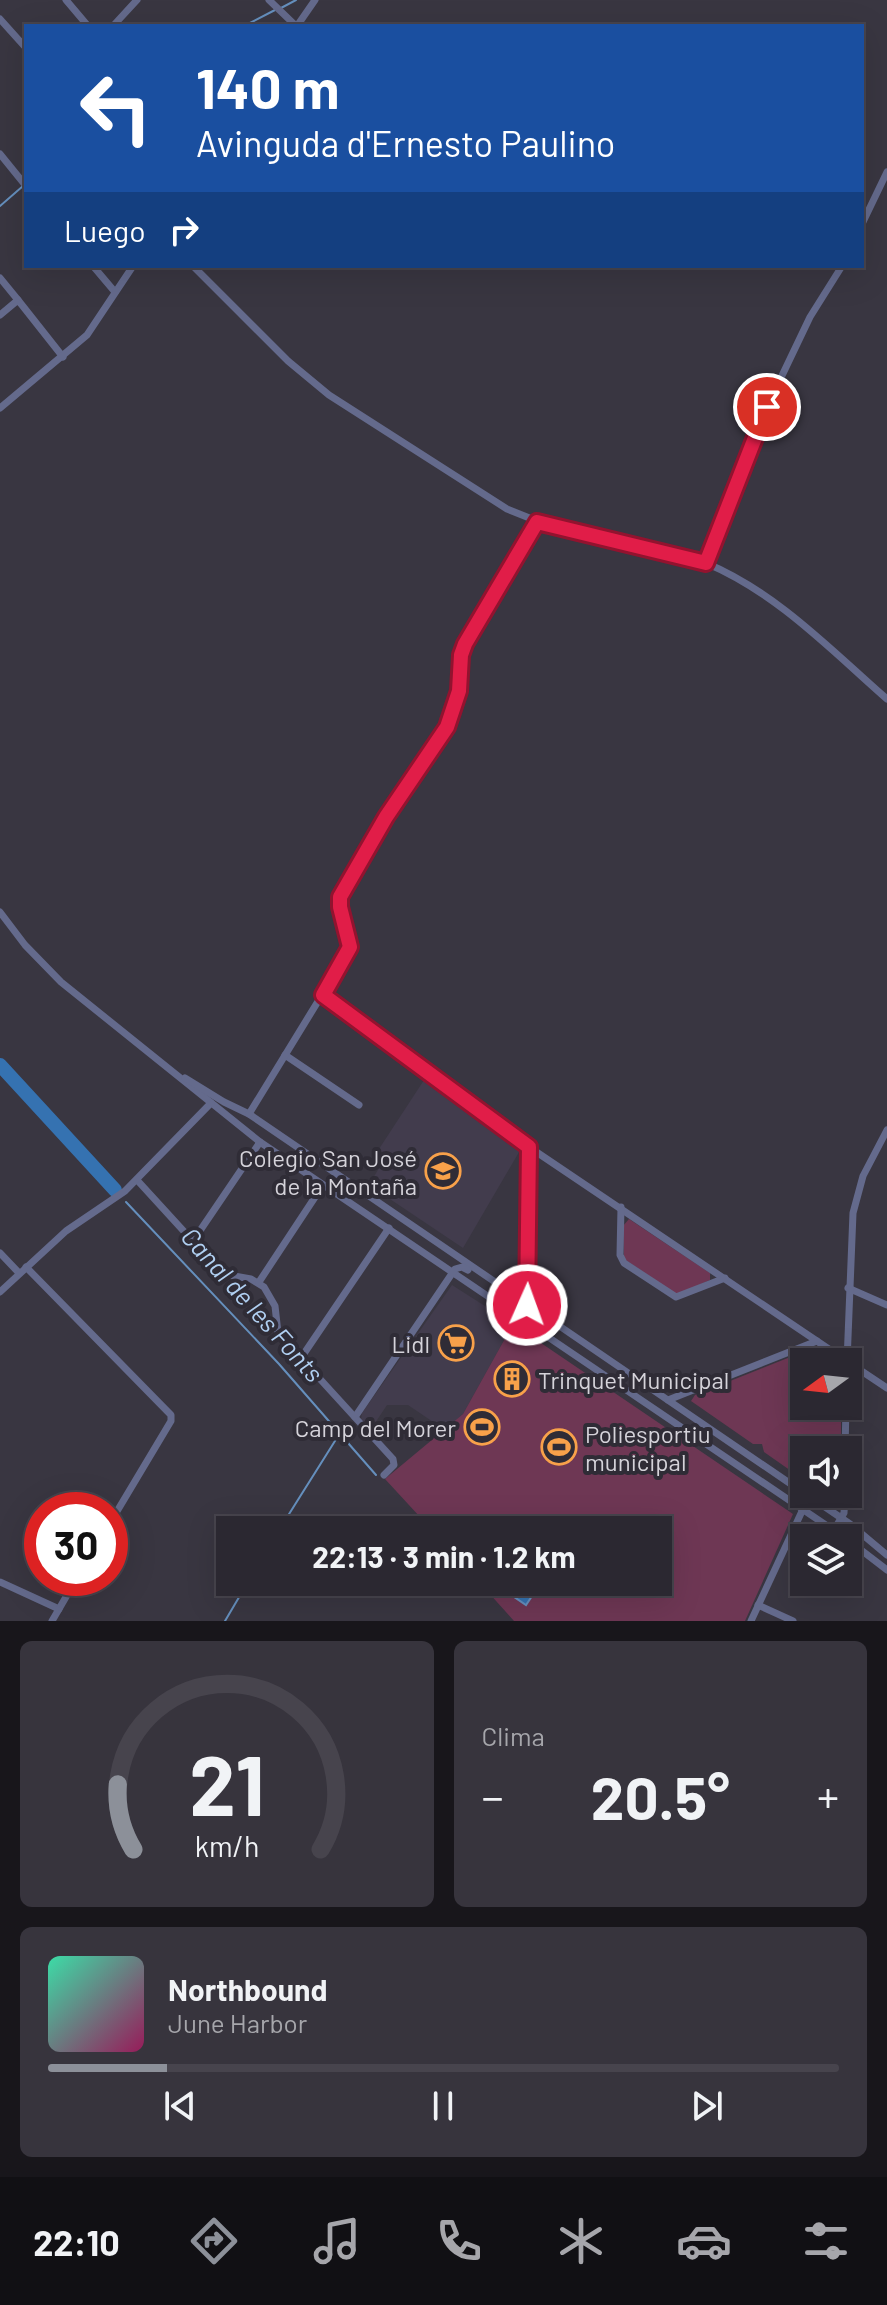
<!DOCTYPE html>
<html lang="es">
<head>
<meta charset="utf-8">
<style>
	:root { --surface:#2b2831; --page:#37343d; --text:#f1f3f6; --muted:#a6a6ab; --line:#47444d; --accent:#8c9099 }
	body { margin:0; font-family:Barlow,sans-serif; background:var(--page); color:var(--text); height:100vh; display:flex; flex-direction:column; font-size:30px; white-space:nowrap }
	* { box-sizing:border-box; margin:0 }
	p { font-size:26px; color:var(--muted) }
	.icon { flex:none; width:44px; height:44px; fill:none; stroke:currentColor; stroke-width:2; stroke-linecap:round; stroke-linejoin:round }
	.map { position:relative; height:1621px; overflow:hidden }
	.panel { display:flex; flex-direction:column; gap:20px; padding:20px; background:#18161b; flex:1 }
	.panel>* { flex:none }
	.guide { position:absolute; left:24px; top:24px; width:840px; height:244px; border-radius:0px; box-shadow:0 8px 32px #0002,0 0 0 2px var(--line); background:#1a4fa0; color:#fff; overflow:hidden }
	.needle { width:52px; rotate:255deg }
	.fabs { position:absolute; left:790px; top:1348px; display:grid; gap:16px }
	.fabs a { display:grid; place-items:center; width:72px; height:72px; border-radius:0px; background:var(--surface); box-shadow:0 8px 32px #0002,0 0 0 2px var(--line); font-size:40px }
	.speed { position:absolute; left:24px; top:1492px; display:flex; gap:16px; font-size:40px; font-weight:700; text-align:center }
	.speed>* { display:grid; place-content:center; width:104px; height:104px; border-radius:50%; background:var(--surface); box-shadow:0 8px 32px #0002,0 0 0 2px var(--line); line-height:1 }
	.speed .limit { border:12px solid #d22; background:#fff; color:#111 }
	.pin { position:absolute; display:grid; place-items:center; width:68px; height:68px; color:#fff; margin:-34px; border:4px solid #fff; border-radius:50%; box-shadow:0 2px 8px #0007 }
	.me { position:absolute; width:88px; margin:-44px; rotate:2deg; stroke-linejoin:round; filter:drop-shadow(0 0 6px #0008) }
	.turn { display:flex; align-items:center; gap:28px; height:168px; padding:0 40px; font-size:36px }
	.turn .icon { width:104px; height:104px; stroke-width:2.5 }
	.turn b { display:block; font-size:56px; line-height:68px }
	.then { display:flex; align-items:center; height:76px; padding:0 40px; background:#0003; gap:16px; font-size:30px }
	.big { font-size:60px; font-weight:700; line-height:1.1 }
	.panel .card { flex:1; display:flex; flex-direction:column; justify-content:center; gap:12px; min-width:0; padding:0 28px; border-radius:12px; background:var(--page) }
	.panel .dial { align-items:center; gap:0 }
	.dial svg { height:208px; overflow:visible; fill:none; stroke:var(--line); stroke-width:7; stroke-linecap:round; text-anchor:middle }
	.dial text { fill:var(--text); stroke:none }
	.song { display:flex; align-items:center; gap:24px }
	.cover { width:96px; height:96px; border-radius:12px; background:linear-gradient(135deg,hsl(160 70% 55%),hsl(330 70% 35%)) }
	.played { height:8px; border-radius:4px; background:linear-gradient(90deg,var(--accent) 15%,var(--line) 15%) }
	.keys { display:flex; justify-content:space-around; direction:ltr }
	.heat { display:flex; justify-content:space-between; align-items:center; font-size:44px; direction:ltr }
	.panel .tiles { flex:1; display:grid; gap:20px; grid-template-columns:1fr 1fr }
	.card:last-child { grid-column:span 2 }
	.trip { position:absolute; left:216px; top:1516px; width:456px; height:80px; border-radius:0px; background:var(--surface); box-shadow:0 8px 32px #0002,0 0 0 2px var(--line); font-weight:700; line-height:80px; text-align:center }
	.menu { display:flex; height:128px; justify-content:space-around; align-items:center; background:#111014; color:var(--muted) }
	.menu .icon { width:56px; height:56px }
	.menu .current { color:var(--accent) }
	.menu b { font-size:36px; color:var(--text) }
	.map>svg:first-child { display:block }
	.built { fill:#423c4d }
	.green { fill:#6e3754 }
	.water { fill:#3572b1; stroke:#658fbd; stroke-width:2 }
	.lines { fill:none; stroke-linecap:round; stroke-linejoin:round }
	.stream { stroke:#658fbd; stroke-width:2 }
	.river { stroke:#3572b1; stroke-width:14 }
	.minor { stroke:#646a8c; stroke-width:7 }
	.route-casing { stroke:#92132f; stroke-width:20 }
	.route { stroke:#e11d48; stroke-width:14 }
	.labels { text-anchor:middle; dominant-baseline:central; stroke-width:8; stroke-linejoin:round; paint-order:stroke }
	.poi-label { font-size:24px; fill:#d5d3da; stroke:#2f2c36; text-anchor:end }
	.water-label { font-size:26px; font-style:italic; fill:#b0cff1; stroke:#2f2c36 }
</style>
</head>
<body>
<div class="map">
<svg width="887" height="1621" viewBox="0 0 887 1621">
	<rect width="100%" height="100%" fill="#393641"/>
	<g class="built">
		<path d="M426,1077L522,1147L463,1248L369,1185L385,1158L377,1152Z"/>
		<path d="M452,1285L513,1324L463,1414L445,1430L408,1405H387L375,1423L372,1431L361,1419L362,1413Z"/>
	</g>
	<g class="green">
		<path d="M629,1219L710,1273V1280L677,1295L624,1259L623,1226Z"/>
		<path d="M513,1324L793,1514L745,1621H514L479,1582H658V1530H432L385,1479L463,1414Z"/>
		<path d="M813,1348H819L838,1362H804V1406H841V1450H804V1480L764,1452L762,1444H753L691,1401L695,1395Z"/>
	</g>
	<path class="water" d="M509,1582H518L534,1593L526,1605L504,1590Z"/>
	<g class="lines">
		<g class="stream">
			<path d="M281,8L296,0"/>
			<path d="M244,26L275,10"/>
			<path d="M0,206L23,186"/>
			<path d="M126,1202L279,1364L376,1475"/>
			<path d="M279,1530L340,1433"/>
			<path d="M225,1621L248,1582"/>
		</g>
		<path class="river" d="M0,1065L115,1190"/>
		<g class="minor">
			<path d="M66,0L88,26"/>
			<path d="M269,0L296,26"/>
			<path d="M0,19L26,48"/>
			<path d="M113,26L137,0"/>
			<path d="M297,26L315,0"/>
			<path d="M0,154L26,186"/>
			<path d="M862,224L887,172"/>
			<path d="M93,266L115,292"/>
			<path d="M193,266L288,361L329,395L507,509L547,525L706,563C777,593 830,649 887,699"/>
			<path d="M0,278L18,300"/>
			<path d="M0,315L18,300L63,357"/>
			<path d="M0,408L87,335L133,266"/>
			<path d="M706,563L767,407L810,317L842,266"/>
			<path d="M0,912L25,945L61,982L260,1142L845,1538"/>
			<path d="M323,995L529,1147L848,1362"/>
			<path d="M285,1055L359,1105"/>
			<path d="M185,1078L224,1102L249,1114L804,1493"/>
			<path d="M249,1114L347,954C355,933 336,915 341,894L386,817L447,727L459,691L461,655L465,644L537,522"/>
			<path d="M137,1180L223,1274L251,1279L264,1287L275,1306L278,1333L393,1459L394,1465L384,1475"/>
			<path d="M621,1207L620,1255L624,1263L676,1297L725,1278"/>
			<path d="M193,1241L260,1142"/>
			<path d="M0,1253L19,1273"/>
			<path d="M26,1267L171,1415V1421L110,1523"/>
			<path d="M259,1282L323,1185"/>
			<path d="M848,1288L887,1305"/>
			<path d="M0,1292L66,1231L125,1191L211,1103"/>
			<path d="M527,1305L529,1147"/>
			<path d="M301,1358L389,1228"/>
			<path d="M847,1362L853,1213L863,1176L887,1130"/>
			<path d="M848,1362L887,1388"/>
			<path d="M668,1400L817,1341"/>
			<path d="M355,1417L455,1269L462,1267L468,1270"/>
			<path d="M845,1450L846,1406"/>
			<path d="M806,1494L850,1524L887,1555"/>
			<path d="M834,1530L844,1513L845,1494"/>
			<path d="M848,1540L887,1570"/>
			<path d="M0,1582L59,1609"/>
			<path d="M758,1605L793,1621"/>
			<path d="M52,1621L77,1578"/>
			<path d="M751,1621L803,1509"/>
		</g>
	</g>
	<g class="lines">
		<defs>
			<path id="route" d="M527,1305L529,1147L323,995L350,947L340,907V897L386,817L447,727L459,691L461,655L465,644L537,522L706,563L767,407"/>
		</defs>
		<use href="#route" class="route-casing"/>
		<use href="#route" class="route"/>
	</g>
	<defs>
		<symbol id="school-ring" viewBox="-11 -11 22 22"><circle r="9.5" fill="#2f2c36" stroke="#f8a14a" stroke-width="1.5"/><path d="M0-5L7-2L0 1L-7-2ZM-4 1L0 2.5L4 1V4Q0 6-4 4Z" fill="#f8a14a"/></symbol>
		<symbol id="supermarket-ring" viewBox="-11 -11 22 22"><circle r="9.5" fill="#2f2c36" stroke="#f8a14a" stroke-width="1.5"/><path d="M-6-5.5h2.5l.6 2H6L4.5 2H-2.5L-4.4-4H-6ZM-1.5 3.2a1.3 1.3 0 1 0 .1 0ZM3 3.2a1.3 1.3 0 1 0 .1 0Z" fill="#f8a14a"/></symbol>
		<symbol id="building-ring" viewBox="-11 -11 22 22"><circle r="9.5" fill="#2f2c36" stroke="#f8a14a" stroke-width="1.5"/><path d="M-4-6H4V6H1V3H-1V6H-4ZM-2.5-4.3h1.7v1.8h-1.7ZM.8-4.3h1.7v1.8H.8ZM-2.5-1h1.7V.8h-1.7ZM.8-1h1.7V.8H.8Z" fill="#f8a14a"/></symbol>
		<symbol id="stadium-ring" viewBox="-11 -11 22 22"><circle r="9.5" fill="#2f2c36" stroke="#f8a14a" stroke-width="1.5"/><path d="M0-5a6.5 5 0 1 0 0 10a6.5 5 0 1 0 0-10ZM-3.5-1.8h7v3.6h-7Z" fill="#f8a14a"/></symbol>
	</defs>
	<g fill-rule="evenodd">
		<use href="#school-ring" x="423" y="1151" width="40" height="40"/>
		<use href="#supermarket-ring" x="436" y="1323" width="40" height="40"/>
		<use href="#building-ring" x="492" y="1359" width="40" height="40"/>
		<use href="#stadium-ring" x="462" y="1407" width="40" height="40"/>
		<use href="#stadium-ring" x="539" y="1427" width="40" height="40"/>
	</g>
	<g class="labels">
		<g class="poi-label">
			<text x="417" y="1157">Colegio San José<tspan x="417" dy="28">de la Montaña</tspan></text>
			<text x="430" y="1343">Lidl</text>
			<text x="538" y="1379" text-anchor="start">Trinquet Municipal</text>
			<text x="456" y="1427">Camp del Morer</text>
			<text x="585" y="1433" text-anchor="start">Poliesportiu<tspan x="585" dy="28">municipal</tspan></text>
		</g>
		<g class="water-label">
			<text transform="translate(253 1304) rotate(48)">Canal de les Fonts</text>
		</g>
	</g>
</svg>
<div class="fabs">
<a><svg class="needle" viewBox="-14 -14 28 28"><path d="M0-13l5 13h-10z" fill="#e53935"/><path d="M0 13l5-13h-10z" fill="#a6a6ab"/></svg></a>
<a><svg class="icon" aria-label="sound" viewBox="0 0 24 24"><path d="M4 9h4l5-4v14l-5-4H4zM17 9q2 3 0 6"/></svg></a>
<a><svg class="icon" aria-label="layers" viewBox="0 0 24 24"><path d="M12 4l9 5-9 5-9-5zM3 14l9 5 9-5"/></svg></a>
</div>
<div class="speed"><div class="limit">30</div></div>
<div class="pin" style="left:767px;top:407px;background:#d93025"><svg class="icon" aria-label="arrive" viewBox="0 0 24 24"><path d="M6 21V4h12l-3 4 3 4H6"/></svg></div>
<svg class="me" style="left:527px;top:1305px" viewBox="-20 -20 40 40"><circle r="17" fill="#e11d48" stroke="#fff" stroke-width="3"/><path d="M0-11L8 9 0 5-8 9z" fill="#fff"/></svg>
<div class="trip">22:13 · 3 min · 1.2 km</div>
<div class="guide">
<div class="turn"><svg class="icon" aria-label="left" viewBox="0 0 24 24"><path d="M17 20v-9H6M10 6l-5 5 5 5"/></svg><div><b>140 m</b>Avinguda d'Ernesto Paulino</div></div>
<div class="then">Luego<svg class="icon" aria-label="right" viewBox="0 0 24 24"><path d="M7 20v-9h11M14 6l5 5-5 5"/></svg></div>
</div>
</div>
<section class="panel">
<div class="tiles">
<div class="card dial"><svg viewBox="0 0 100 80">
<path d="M14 69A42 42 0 1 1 86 69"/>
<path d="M14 69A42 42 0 0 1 8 44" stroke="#8c9099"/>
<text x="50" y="56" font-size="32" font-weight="700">21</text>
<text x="50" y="72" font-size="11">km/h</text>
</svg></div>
<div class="card"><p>Clima</p>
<div class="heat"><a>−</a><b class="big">20.5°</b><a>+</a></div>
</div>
<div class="card">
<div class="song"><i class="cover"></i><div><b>Northbound</b><p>June Harbor</p></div></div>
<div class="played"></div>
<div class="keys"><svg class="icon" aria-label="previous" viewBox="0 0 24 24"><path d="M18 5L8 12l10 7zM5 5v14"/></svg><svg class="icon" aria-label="pause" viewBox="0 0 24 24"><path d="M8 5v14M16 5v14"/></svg><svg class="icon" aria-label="next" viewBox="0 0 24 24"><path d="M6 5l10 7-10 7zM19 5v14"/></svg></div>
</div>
</div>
</section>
<nav class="menu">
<b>22:10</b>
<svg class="icon current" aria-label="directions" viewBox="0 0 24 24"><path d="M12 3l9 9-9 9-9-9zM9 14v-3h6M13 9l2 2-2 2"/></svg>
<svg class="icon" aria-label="music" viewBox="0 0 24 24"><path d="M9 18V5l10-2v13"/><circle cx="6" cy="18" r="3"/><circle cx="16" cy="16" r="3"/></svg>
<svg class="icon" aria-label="phone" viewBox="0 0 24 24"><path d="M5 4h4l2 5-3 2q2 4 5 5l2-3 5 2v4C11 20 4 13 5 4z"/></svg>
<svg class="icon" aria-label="climate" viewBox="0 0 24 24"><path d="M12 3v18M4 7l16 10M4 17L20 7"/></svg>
<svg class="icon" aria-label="car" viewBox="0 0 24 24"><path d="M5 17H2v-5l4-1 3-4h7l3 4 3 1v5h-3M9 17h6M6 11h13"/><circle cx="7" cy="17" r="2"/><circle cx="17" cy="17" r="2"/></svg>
<svg class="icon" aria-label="filters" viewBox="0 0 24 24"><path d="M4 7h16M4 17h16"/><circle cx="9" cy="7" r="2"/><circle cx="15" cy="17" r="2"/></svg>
</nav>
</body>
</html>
